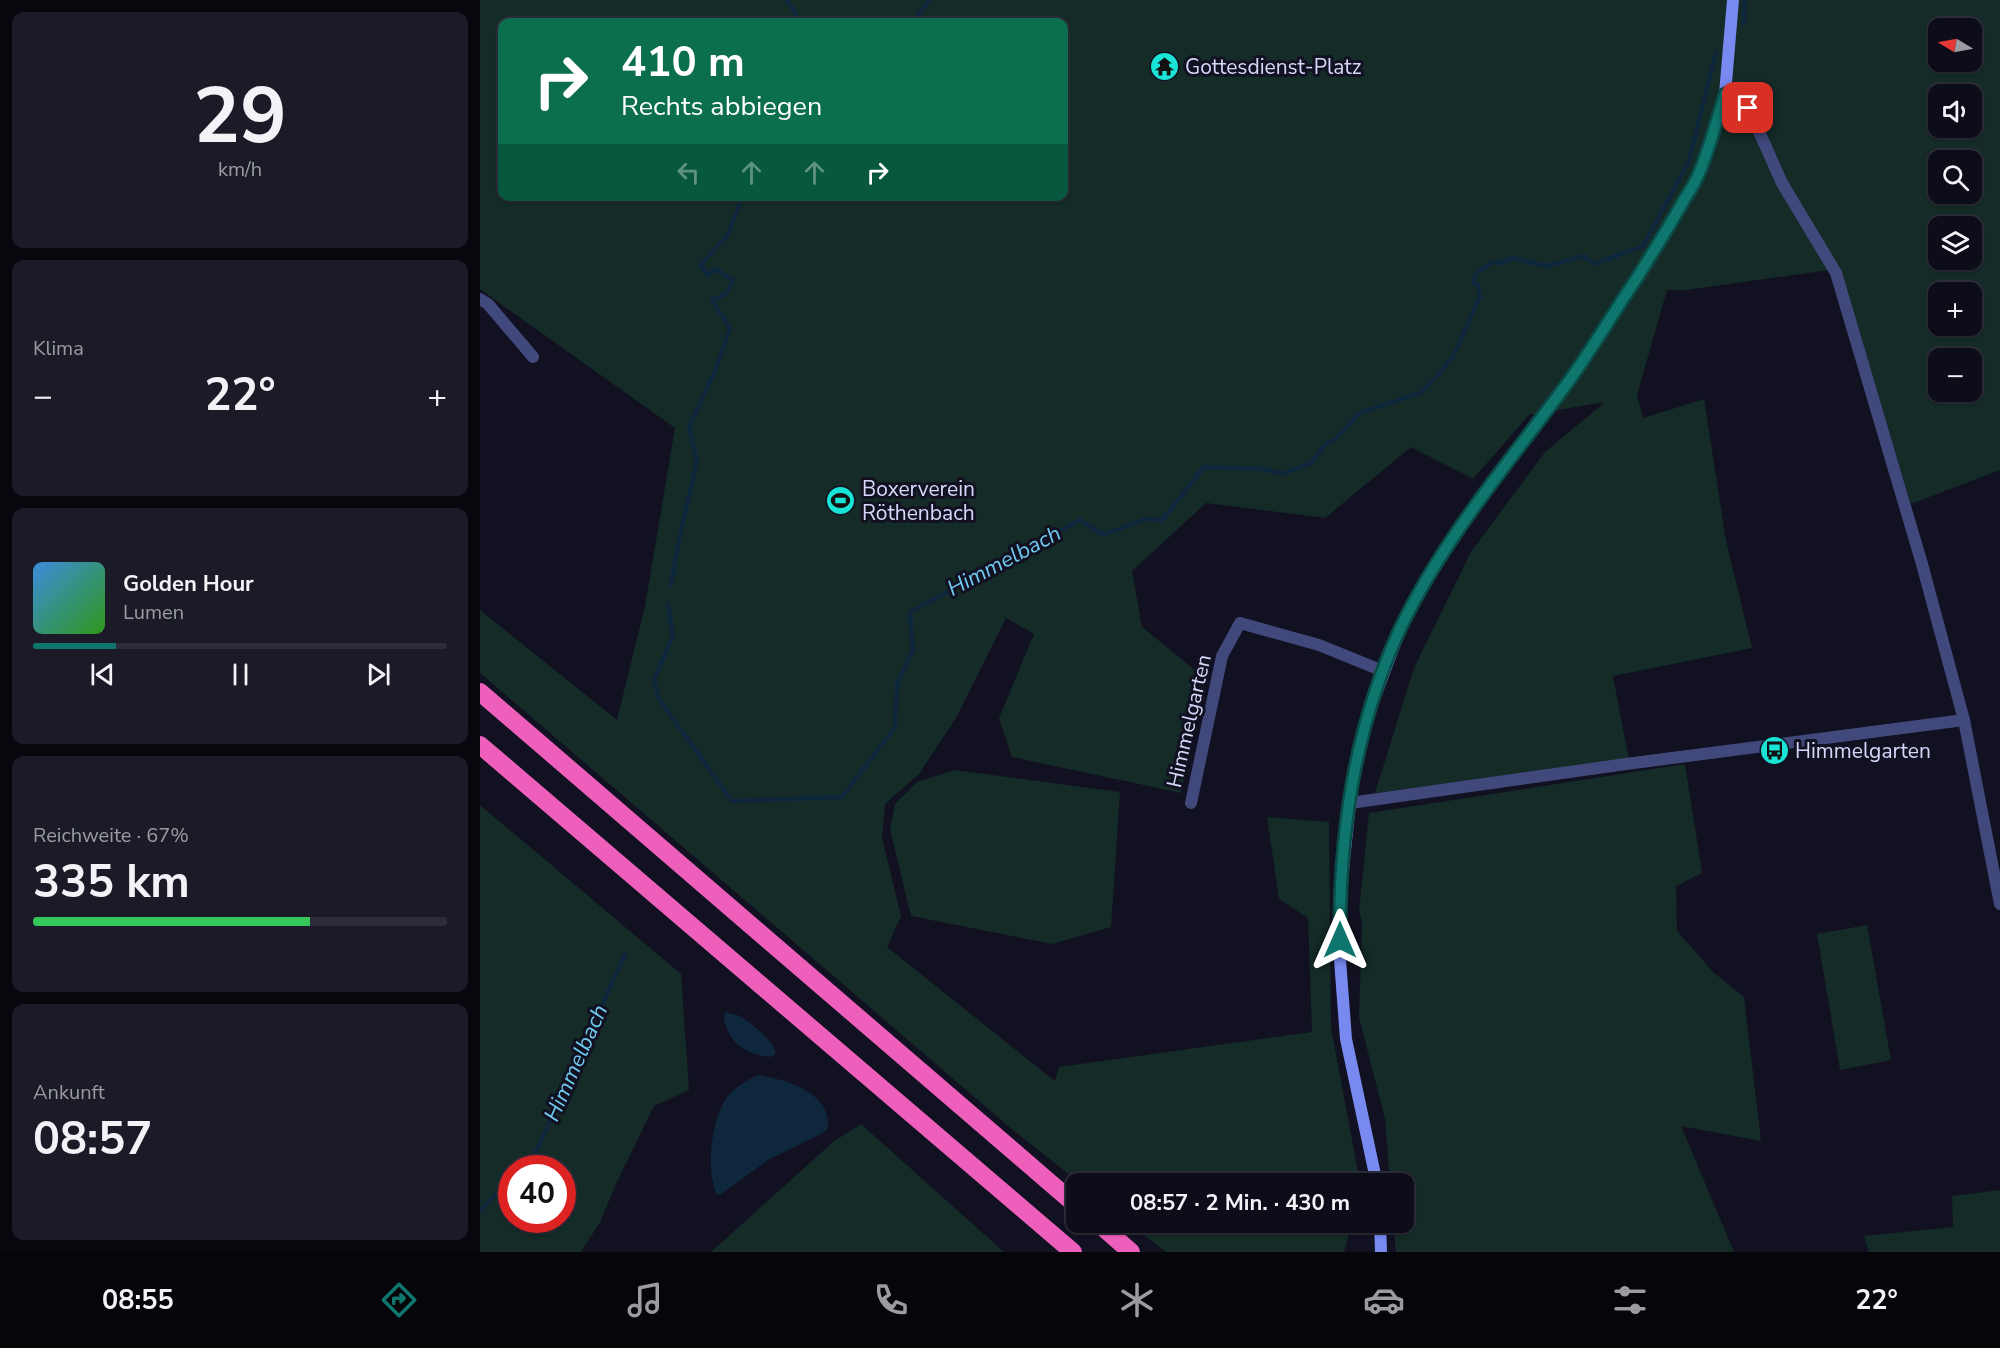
<!DOCTYPE html>
<html lang="de">
<head>
<meta charset="utf-8">
<style>
	:root { --surface:#0d0d1a; --page:#1b1b27; --text:#f1f3f6; --muted:#9a9ca2; --line:#2d2d39; --accent:#0f766e }
	body { margin:0; font-family:"Nunito Sans",sans-serif; background:var(--page); color:var(--text); height:100vh; display:flex; flex-direction:column; font-size:22px; white-space:nowrap }
	* { box-sizing:border-box; margin:0 }
	p { font-size:20px; color:var(--muted) }
	.icon { flex:none; width:33px; height:33px; fill:none; stroke:currentColor; stroke-width:2; stroke-linecap:round; stroke-linejoin:round }
	.map { position:relative; flex:1; overflow:hidden }
	.sheet { display:flex; flex-direction:column; gap:12px; padding:12px; background:#07070e; width:480px }
	.sheet>* { flex:none }
	.top-card { position:absolute; left:18px; top:18px; width:570px; height:183px; border-radius:12px; box-shadow:0 2px 4px #0004,0 0 0 2px var(--line); background:#0b6e4f; color:#fff; overflow:hidden }
	.needle { width:39px; rotate:280deg }
	.tools { position:absolute; left:1448px; top:18px; display:grid; gap:12px }
	.tools a { display:grid; place-items:center; width:54px; height:54px; border-radius:12px; background:var(--surface); box-shadow:0 2px 4px #0004,0 0 0 2px var(--line); font-size:30px }
	.speed { position:absolute; left:18px; top:1155px; display:flex; gap:12px; font-size:30px; font-weight:700; text-align:center }
	.speed>* { display:grid; place-content:center; width:78px; height:78px; border-radius:50%; background:var(--surface); box-shadow:0 2px 4px #0004,0 0 0 2px var(--line); line-height:1 }
	.speed .limit { border:9px solid #d22; background:#fff; color:#111 }
	.pin { position:absolute; display:grid; place-items:center; width:51px; height:51px; color:#fff; margin:-26px; border-radius:12px; box-shadow:0 3px 9px #0006 }
	.me { position:absolute; width:66px; margin:-33px; rotate:0deg; stroke-linejoin:round; filter:drop-shadow(0 0 4px #0008) }
	.turn { display:flex; align-items:center; gap:21px; height:126px; padding:0 24px; font-size:27px }
	.turn .icon { width:78px; height:78px; stroke-width:2.5 }
	.turn b { display:block; font-size:42px; line-height:51px }
	.lanes { display:flex; align-items:center; height:57px; padding:0 24px; background:#0003; justify-content:center; gap:30px; direction:ltr }
	.lanes .off { opacity:.35 }
	.big { font-size:45px; font-weight:700; line-height:1.1 }
	.sheet .card { flex:1; display:flex; flex-direction:column; justify-content:center; gap:9px; min-width:0; padding:0 21px; border-radius:12px; background:var(--page) }
	.sheet .dial { align-items:center; gap:0 }
	.dial b { font-size:78px; line-height:1 }
	.song { display:flex; align-items:center; gap:18px }
	.cover { width:72px; height:72px; border-radius:9px; background:linear-gradient(135deg,hsl(210 70% 55%),hsl(110 70% 35%)) }
	.played { height:6px; border-radius:3px; background:linear-gradient(90deg,var(--accent) 20%,var(--line) 20%) }
	.keys { display:flex; justify-content:space-around; direction:ltr }
	.heat { display:flex; justify-content:space-between; align-items:center; font-size:33px; direction:ltr }
	.charge { height:9px; border-radius:4px; background:linear-gradient(90deg,#34c759 67%,var(--line) 0) }
	.trip { position:absolute; left:586px; top:1173px; width:348px; height:60px; border-radius:12px; background:var(--surface); box-shadow:0 2px 4px #0004,0 0 0 2px var(--line); font-weight:700; line-height:60px; text-align:center }
	.dock { display:flex; height:96px; justify-content:space-around; align-items:center; background:#05050a; color:var(--muted) }
	.dock .icon { width:42px; height:42px }
	.dock .on { color:var(--accent) }
	.dock b { font-size:27px; color:var(--text) }
	main { display:flex; flex:1; min-height:0 }
	.map>svg:first-child { display:block }
	.green { fill:#142b27; fill-rule:evenodd }
	.water { fill:#0f273c }
	.lines { fill:none; stroke-linecap:round; stroke-linejoin:round }
	.stream { stroke:#0f273c; stroke-width:4.5 }
	.street { stroke:#41497c; stroke-width:12 }
	.secondary { stroke:#7889f0; stroke-width:12 }
	.highway { stroke:#ed5fbb; stroke-width:18 }
	.route-casing { stroke:#0a4d48; stroke-width:15 }
	.route { stroke:#0f766e; stroke-width:10 }
	.labels { text-anchor:middle; dominant-baseline:central; stroke-width:6; stroke-linejoin:round; paint-order:stroke }
	.poi-label { font-size:21px; fill:#d6d8fa; stroke:#112; text-anchor:start }
	.street-label { font-size:21px; fill:#d6d8fa; stroke:#112 }
	.water-label { font-size:22px; font-style:italic; fill:#70caef; stroke:#112 }
</style>
</head>
<body>
<main>
<section class="sheet">
<div class="card dial"><b>29</b><p>km/h</p></div>
<div class="card"><p>Klima</p>
<div class="heat"><a>−</a><b class="big">22°</b><a>+</a></div>
</div>
<div class="card">
<div class="song"><i class="cover"></i><div><b>Golden Hour</b><p>Lumen</p></div></div>
<div class="played"></div>
<div class="keys"><svg class="icon" aria-label="previous" viewBox="0 0 24 24"><path d="M18 5L8 12l10 7zM5 5v14"/></svg><svg class="icon" aria-label="pause" viewBox="0 0 24 24"><path d="M8 5v14M16 5v14"/></svg><svg class="icon" aria-label="next" viewBox="0 0 24 24"><path d="M6 5l10 7-10 7zM19 5v14"/></svg></div>
</div>
<div class="card"><p>Reichweite · 67%</p><b class="big">335 km</b><div class="charge"></div></div>
<div class="card"><p>Ankunft</p><b class="big">08:57</b></div>
</section>
<div class="map">
<svg width="1520" height="1252" viewBox="0 0 1520 1252">
	<rect width="100%" height="100%" fill="#112"/>
	<g class="green">
		<path d="M0,0H1520V470L1431,504L1358,264L1349,270L1206,290H1187L1157,395L1163,418L1224,399L1246,541L1272,648L1133,676L1149,760L895,793L934,668L991,552L1065,452L1125,402L1049,415L993,479L931,447L845,518L726,503L652,571L662,627L726,679L701,793L532,757L519,718L554,634L526,618L476,718L439,774L405,804L402,838L421,916L407,947L575,1081L579,1067L832,1032L828,918L799,899L787,817L849,822L851,1027L880,1183H600L534,1131L0,673V610L137,720L165,606L195,428L0,289ZM22,22H584V196H22ZM1458,28H1491V62H1458ZM1458,94H1491V128H1458ZM1458,160H1491V194H1458ZM1458,226H1491V260H1458ZM1458,292H1491V326H1458ZM1458,358H1491V392H1458Z"/>
		<path d="M1205,764L1222,873L1196,886L1197,931L1233,972L1264,997L1281,1141L1201,1126L1254,1252H916L913,1223L924,1222V1184L910,1183L905,1119L879,1017L882,921L879,911L889,813Z"/>
		<path d="M475,770L640,792L631,927L572,944L431,916L410,830L415,804L437,782Z"/>
		<path d="M0,805L201,974L209,1090L174,1106L137,1182L120,1222L101,1252H0ZM32,1168H82V1220H32Z"/>
		<path d="M1387,925L1411,1060L1360,1070L1337,934Z"/>
		<path d="M381,1124L524,1252H231L353,1142Z"/>
		<path d="M1520,1190V1252H1389L1384,1236L1473,1227L1472,1196Z"/>
		<path d="M649,1223H872L864,1252H686Z"/>
	</g>
	<g class="water">
		<path d="M246,1012C251,1014 257,1014 261,1017C271,1022 294,1042 296,1053L291,1057C265,1055 246,1041 244,1015Z"/>
		<path d="M278,1075C305,1079 352,1092 348,1128L343,1133L288,1160L240,1195L236,1193C226,1167 231,1120 247,1097C255,1087 267,1080 278,1075Z"/>
	</g>
	<g class="lines">
		<g class="stream">
			<path d="M307,0L316,14L312,22"/>
			<path d="M432,22L450,0"/>
			<path d="M1264,24L1265,0"/>
			<path d="M191,585L200,535L217,461L209,427L235,371L250,328L232,300L246,294L253,280L235,269L228,275L220,265L247,236L263,196"/>
			<path d="M188,604L193,636L174,680L179,699L252,801L362,797L415,727"/>
			<path d="M415,724L417,684L433,650L430,612L600,520L623,535L666,519L682,520L724,467L784,469L802,474L831,463L847,443L856,439L879,413L940,393L963,369L974,355L1000,296L998,285L994,282L996,273L1013,262L1024,263L1032,258L1066,266L1104,256L1114,264L1163,246L1209,161L1236,52"/>
			<path d="M41,1168L56,1152L145,954"/>
			<path d="M0,1211L32,1178"/>
		</g>
		<g class="street">
			<path d="M1245,94L1260,89L1302,183L1356,273L1442,564L1484,720L1520,904"/>
			<path d="M0,299L8,304L53,357"/>
			<path d="M711,803L742,656L760,623L839,645L903,671"/>
			<path d="M870,803L1146,764L1484,720"/>
		</g>
		<g class="secondary">
			<path d="M897,1184L866,1039L860,960V898L870,803L878,750L891,707L920,630L952,570L1007,488L1087,384L1182,240L1220,173L1245,94L1253,0"/>
			<path d="M900,1222L901,1252"/>
		</g>
		<g class="highway">
			<path d="M0,692L597,1206"/>
			<path d="M0,745L593,1252"/>
			<path d="M617,1222L651,1252"/>
		</g>
	</g>
	<g class="lines">
		<defs>
			<path id="route" d="M860,940C859,835 875,726 920,629C963,539 1027,465 1086,385C1111,351 1133,313 1157,278C1173,252 1189,227 1204,200C1210,191 1216,181 1220,171C1230,146 1237,120 1245,94L1260,89L1268,108"/>
		</defs>
		<use href="#route" class="route-casing"/>
		<use href="#route" class="route"/>
	</g>
	<defs>
		<symbol id="temple-disc" viewBox="-11 -11 22 22"><circle r="9.5" fill="#19e3d5" stroke="#112"/><path d="M0-6L5-2H3V0L6.5 2.5H4V6H1.5V3h-3V6H-4V2.5H-6.5L-3 0V-2H-5Z" fill="#111"/></symbol>
		<symbol id="stadium-disc" viewBox="-11 -11 22 22"><circle r="9.5" fill="#19e3d5" stroke="#112"/><path d="M0-5a6.5 5 0 1 0 0 10a6.5 5 0 1 0 0-10ZM-3.5-1.8h7v3.6h-7Z" fill="#111"/></symbol>
		<symbol id="bus-disc" viewBox="-11 -11 22 22"><circle r="9.5" fill="#19e3d5" stroke="#112"/><path d="M-5-6H5V4H4V6H2V4H-2V6H-4V4H-5ZM-3.5-4V0h7V-4ZM-3.5 1.2v1.5H-2V1.2ZM2 1.2v1.5H3.5V1.2Z" fill="#111"/></symbol>
	</defs>
	<g fill-rule="evenodd">
		<use href="#temple-disc" x="668" y="50" width="33" height="33"/>
		<use href="#stadium-disc" x="344" y="484" width="33" height="33"/>
		<use href="#bus-disc" x="1278" y="734" width="33" height="33"/>
	</g>
	<g class="labels">
		<g class="poi-label">
			<text x="705" y="67">Gottesdienst-Platz</text>
			<text x="382" y="489">Boxerverein<tspan x="382" dy="24">Röthenbach</tspan></text>
			<text x="1315" y="751">Himmelgarten</text>
		</g>
		<g class="street-label">
			<text transform="translate(709 721) rotate(-77)">Himmelgarten</text>
		</g>
		<g class="water-label">
			<text transform="translate(524 561) rotate(-28)">Himmelbach</text>
			<text transform="translate(96 1063) rotate(-66)">Himmelbach</text>
		</g>
	</g>
</svg>
<div class="tools">
<a><svg class="needle" viewBox="-14 -14 28 28"><path d="M0-13l5 13h-10z" fill="#e53935"/><path d="M0 13l5-13h-10z" fill="#9a9ca2"/></svg></a>
<a><svg class="icon" aria-label="sound" viewBox="0 0 24 24"><path d="M4 9h4l5-4v14l-5-4H4zM17 9q2 3 0 6"/></svg></a>
<a><svg class="icon" aria-label="search" viewBox="0 0 24 24"><circle cx="10" cy="10" r="6"/><path d="M15 15l6 6"/></svg></a>
<a><svg class="icon" aria-label="layers" viewBox="0 0 24 24"><path d="M12 4l9 5-9 5-9-5zM3 14l9 5 9-5"/></svg></a>
<a>+</a>
<a>−</a>
</div>
<div class="speed"><div class="limit">40</div></div>
<div class="pin" style="left:1268px;top:108px;background:#d93025"><svg class="icon" aria-label="arrive" viewBox="0 0 24 24"><path d="M6 21V4h12l-3 4 3 4H6"/></svg></div>
<svg class="me" style="left:860px;top:940px" viewBox="-20 -20 40 40"><path d="M0-17L14 15 0 8-14 15z" fill="#0f766e" stroke="#fff" stroke-width="4"/></svg>
<div class="trip">08:57 · 2 Min. · 430 m</div>
<div class="top-card">
<div class="turn"><svg class="icon" aria-label="right" viewBox="0 0 24 24"><path d="M7 20v-9h11M14 6l5 5-5 5"/></svg><div><b>410 m</b>Rechts abbiegen</div></div>
<div class="lanes"><svg class="icon off" aria-label="left" viewBox="0 0 24 24"><path d="M17 20v-9H6M10 6l-5 5 5 5"/></svg><svg class="icon off" aria-label="ahead" viewBox="0 0 24 24"><path d="M12 20V5M6 11l6-6 6 6"/></svg><svg class="icon off" aria-label="ahead" viewBox="0 0 24 24"><path d="M12 20V5M6 11l6-6 6 6"/></svg><svg class="icon" aria-label="right" viewBox="0 0 24 24"><path d="M7 20v-9h11M14 6l5 5-5 5"/></svg></div>
</div>
</div>
</main>
<nav class="dock">
<b>08:55</b>
<svg class="icon on" aria-label="directions" viewBox="0 0 24 24"><path d="M12 3l9 9-9 9-9-9zM9 14v-3h6M13 9l2 2-2 2"/></svg>
<svg class="icon" aria-label="music" viewBox="0 0 24 24"><path d="M9 18V5l10-2v13"/><circle cx="6" cy="18" r="3"/><circle cx="16" cy="16" r="3"/></svg>
<svg class="icon" aria-label="phone" viewBox="0 0 24 24"><path d="M5 4h4l2 5-3 2q2 4 5 5l2-3 5 2v4C11 20 4 13 5 4z"/></svg>
<svg class="icon" aria-label="climate" viewBox="0 0 24 24"><path d="M12 3v18M4 7l16 10M4 17L20 7"/></svg>
<svg class="icon" aria-label="car" viewBox="0 0 24 24"><path d="M5 17H2v-5l4-1 3-4h7l3 4 3 1v5h-3M9 17h6M6 11h13"/><circle cx="7" cy="17" r="2"/><circle cx="17" cy="17" r="2"/></svg>
<svg class="icon" aria-label="filters" viewBox="0 0 24 24"><path d="M4 7h16M4 17h16"/><circle cx="9" cy="7" r="2"/><circle cx="15" cy="17" r="2"/></svg>
<b>22°</b>
</nav>
</body>
</html>
